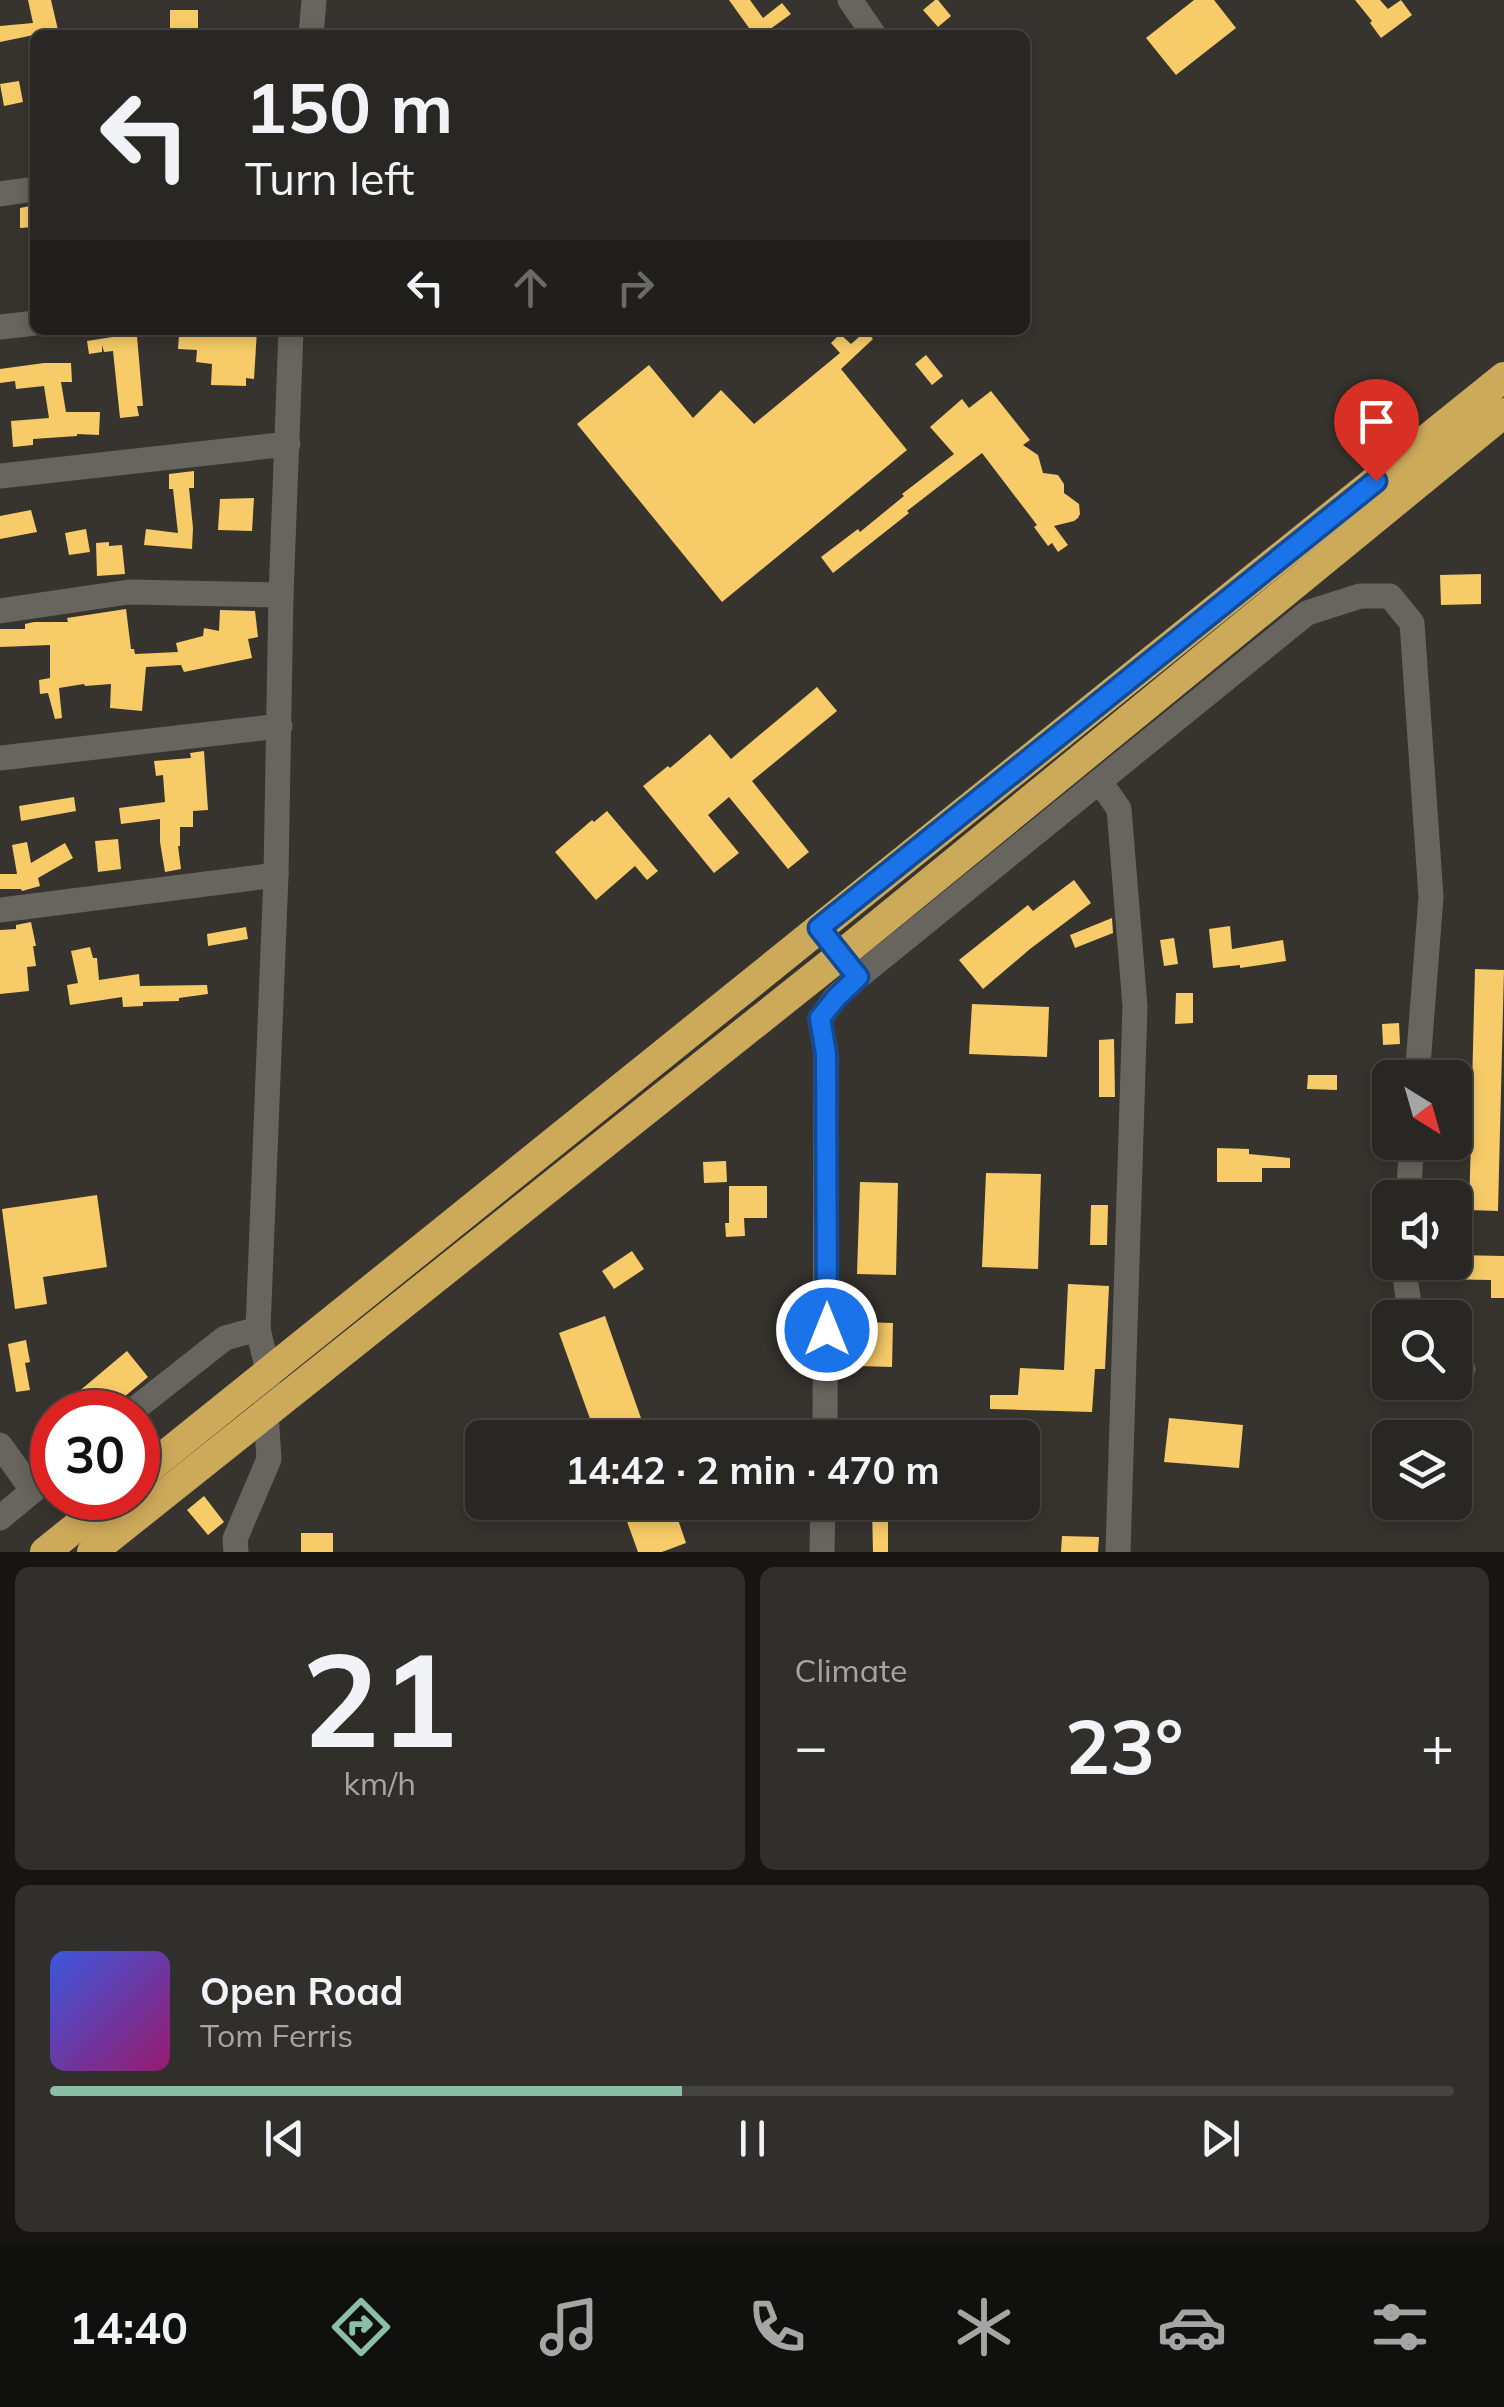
<!DOCTYPE html>
<html lang="en">
<head>
<meta charset="utf-8">
<style>
	:root { --surface:#292723; --page:#312f2b; --text:#f1f3f6; --muted:#a5a5a6; --line:#454441; --accent:#8abfa5 }
	body { margin:0; font-family:Mulish,sans-serif; background:var(--page); color:var(--text); height:100vh; display:flex; flex-direction:column; font-size:38px; white-space:nowrap }
	* { box-sizing:border-box; margin:0 }
	p { font-size:32px; color:var(--muted) }
	.icon { flex:none; width:55px; height:55px; fill:none; stroke:currentColor; stroke-width:2; stroke-linecap:round; stroke-linejoin:round }
	.map { position:relative; height:1552px; overflow:hidden }
	.details { display:flex; flex-direction:column; gap:15px; padding:15px; background:#171513; flex:1 }
	.details>* { flex:none }
	.hud { position:absolute; left:30px; top:30px; width:1000px; height:305px; border-radius:15px; box-shadow:0 5px 15px #0003,0 0 0 2px var(--line); background:#292723; color:var(--text); overflow:hidden }
	.needle { width:65px; rotate:143deg }
	.buttons { position:absolute; left:1372px; top:1060px; display:grid; gap:20px }
	.buttons a { display:grid; place-items:center; width:100px; height:100px; border-radius:15px; background:var(--surface); box-shadow:0 5px 15px #0003,0 0 0 2px var(--line); font-size:50px }
	.speed { position:absolute; left:30px; top:1390px; display:flex; gap:20px; font-size:50px; font-weight:700; text-align:center }
	.speed>* { display:grid; place-content:center; width:130px; height:130px; border-radius:50%; background:var(--surface); box-shadow:0 5px 15px #0003,0 0 0 2px var(--line); line-height:1 }
	.speed .limit { border:15px solid #d22; background:#fff; color:#111 }
	.pin { position:absolute; display:grid; place-items:center; width:85px; height:85px; color:#fff; margin:-102px -42px; border-radius:50% 50% 50% 0; rotate:-45deg; box-shadow:0 0 10px #0007 }
	.pin .icon { rotate:45deg }
	.me { position:absolute; width:110px; margin:-55px; rotate:0deg; stroke-linejoin:round; filter:drop-shadow(0 0 8px #0008) }
	.turn { display:flex; align-items:center; gap:35px; height:210px; padding:0 50px; font-size:45px }
	.turn .icon { width:130px; height:130px; stroke-width:2.5 }
	.turn b { display:block; font-size:70px; line-height:85px }
	.lanes { display:flex; align-items:center; height:95px; padding:0 50px; background:#0003; justify-content:center; gap:50px; direction:ltr }
	.lanes .off { opacity:.35 }
	.big { font-size:75px; font-weight:700; line-height:1.1 }
	.details .card { flex:1; display:flex; flex-direction:column; justify-content:center; gap:15px; min-width:0; padding:0 35px; border-radius:15px; background:var(--page) }
	.details .dial { align-items:center; gap:0 }
	.dial b { font-size:130px; line-height:1 }
	.song { display:flex; align-items:center; gap:30px }
	.cover { width:120px; height:120px; border-radius:15px; background:linear-gradient(135deg,hsl(230 70% 55%),hsl(320 70% 35%)) }
	.played { height:10px; border-radius:5px; background:linear-gradient(90deg,var(--accent) 45%,var(--line) 45%) }
	.keys { display:flex; justify-content:space-around; direction:ltr }
	.heat { display:flex; justify-content:space-between; align-items:center; font-size:55px; direction:ltr }
	.details .tiles { flex:1; display:grid; gap:15px; grid-template-columns:1fr 1fr }
	.card:last-child { grid-column:span 2 }
	.trip { position:absolute; left:465px; top:1420px; width:575px; height:100px; border-radius:15px; background:var(--surface); box-shadow:0 5px 15px #0003,0 0 0 2px var(--line); font-weight:700; line-height:100px; text-align:center }
	.tab-bar { display:flex; height:160px; justify-content:space-around; align-items:center; background:#10100e; color:var(--muted) }
	.tab-bar .icon { width:70px; height:70px }
	.tab-bar .selected { color:var(--accent) }
	.tab-bar b { font-size:45px; color:var(--text) }
	.map>svg:first-child { display:block }
	.building { fill:#f7cb68 }
	.lines { fill:none; stroke-linecap:round; stroke-linejoin:round }
	.minor { stroke:#68655f; stroke-width:25 }
	.highway { stroke:#cda95a; stroke-width:30 }
	.route-casing { stroke:#114b97; stroke-width:25 }
	.route { stroke:#1a73e8; stroke-width:18 }
</style>
</head>
<body>
<div class="map">
<svg width="1504" height="1552" viewBox="0 0 1504 1552">
	<rect width="100%" height="100%" fill="#37342f"/>
	<g class="building">
		<path d="M28,0H51L58,30L0,42V26L33,23Z"/>
		<path d="M729,0H750L763,18L782,3L791,14L762,35H754Z"/>
		<path d="M935,0H938L951,16L938,27L923,10Z"/>
		<path d="M1194,0H1214L1236,28L1176,75L1146,38Z"/>
		<path d="M1355,0H1380L1388,9L1401,0L1412,15L1381,38L1370,23L1372,21Z"/>
		<path d="M170,10H198V28L170,29Z"/>
		<path d="M19,81L23,102L4,106L0,84Z"/>
		<path d="M35,205V227L20,228V208Z"/>
		<path d="M193,330H257L254,379L246,378V386L211,385L212,364L196,362L197,350L178,349L179,335L194,337Z"/>
		<path d="M866,331L873,339L841,369L907,450L722,602L577,424L649,365L693,418L721,390L754,424L840,353L831,343L840,334L851,344Z"/>
		<path d="M119,336H137L143,406H137L139,416L120,418L113,351L104,352L102,345V352L89,354L87,341Z"/>
		<path d="M926,355L943,376L932,385L915,364Z"/>
		<path d="M44,363H71L72,382H61L66,412H100L99,435L77,434V436L33,439V445L13,447L11,421L49,418L44,386L16,389L15,381L0,383V369Z"/>
		<path d="M991,391L1030,440L1023,445L1038,455L1043,473L1058,475L1064,484V493L1079,504L1080,514L1078,518L1074,521L1054,526L1068,545L1058,552L1052,543L1048,546L1034,527L1037,525L982,453L907,511L909,513L833,573L821,557L858,529L860,532L904,496L902,494L954,454L930,427L962,399L969,408Z"/>
		<path d="M194,471V488H189L193,528L192,549L144,545L146,529L178,533L173,489H169V474Z"/>
		<path d="M254,498L252,531L218,530L220,499Z"/>
		<path d="M31,510L37,532L0,539V516Z"/>
		<path d="M86,529L90,552L69,555L65,533Z"/>
		<path d="M109,542V546L122,545L125,574L97,576L96,543Z"/>
		<path d="M1481,574V604L1441,605L1440,575Z"/>
		<path d="M126,609L131,649H134L135,654L178,652L176,643L203,636L204,628L219,631L220,610L255,611L258,637L248,639L252,658L184,672L181,665L146,667L142,711L110,708L111,684L85,686L84,684L59,688L62,718L55,719L48,693L40,694L39,680L50,678V645L0,647V629H25V624L34,622H68L67,618Z"/>
		<path d="M817,687L837,711L752,781L809,852L788,869L729,797L708,815L739,853L714,873L643,786L668,766L670,768L710,734L731,759Z"/>
		<path d="M204,751L208,810L193,811V827H180V846H178L181,869L165,872L160,842V819L121,824L119,808L165,802L163,775L156,776L154,761L191,758L190,753Z"/>
		<path d="M74,797L76,811L21,821L19,806Z"/>
		<path d="M607,811L658,871L647,880L635,866L596,900L555,852L592,820L594,822Z"/>
		<path d="M118,839L121,869L98,872L95,841Z"/>
		<path d="M27,842L31,863L65,843L73,858L38,878L40,886L22,891L21,889H0V874H17L12,845Z"/>
		<path d="M1074,880L1091,903L1030,949L983,989L959,960L1028,905L1033,911Z"/>
		<path d="M1112,918L1113,933L1075,948L1070,935Z"/>
		<path d="M31,922L36,946H33L36,966L27,967L29,991L0,994V930L16,929V925Z"/>
		<path d="M1230,926L1232,949L1283,940L1286,961L1240,968V965L1213,968L1209,929Z"/>
		<path d="M246,927L248,939L208,946L207,934Z"/>
		<path d="M1174,938L1178,964L1164,966L1160,940Z"/>
		<path d="M90,947L93,958H97L99,980L139,974L140,986L207,985L208,994L179,998V1001L143,1002V1006L123,1007L122,997L70,1005L67,985L78,983L71,951Z"/>
		<path d="M1475,969L1504,970L1498,1211L1469,1210L1471,1138H1455V1087H1472Z"/>
		<path d="M1176,993H1193V1023L1175,1024Z"/>
		<path d="M972,1004L1049,1007L1047,1057L969,1054Z"/>
		<path d="M1399,1023L1400,1044L1383,1045L1382,1024Z"/>
		<path d="M1114,1039L1115,1097H1099V1040Z"/>
		<path d="M1308,1075H1337V1090L1307,1089Z"/>
		<path d="M1217,1148L1249,1149V1154L1290,1158V1168H1262V1182H1217Z"/>
		<path d="M726,1161L727,1182L704,1183L703,1162Z"/>
		<path d="M986,1173L1041,1174L1038,1269L982,1267Z"/>
		<path d="M860,1182L898,1183L896,1275L857,1274Z"/>
		<path d="M729,1186H767V1218H744L745,1236L726,1237L725,1223H729Z"/>
		<path d="M97,1195L107,1267L43,1277L47,1304L15,1309L2,1209Z"/>
		<path d="M1091,1205H1108L1107,1245H1090Z"/>
		<path d="M632,1251L644,1269L614,1289L602,1271Z"/>
		<path d="M1455,1255L1504,1256V1298H1491V1280L1437,1279L1438,1262H1455Z"/>
		<path d="M1068,1284L1109,1286L1105,1369H1095L1092,1412L990,1409V1395H1018L1020,1368L1064,1370Z"/>
		<path d="M605,1316L648,1438H597L559,1333Z"/>
		<path d="M860,1322L893,1323L892,1367L859,1366Z"/>
		<path d="M26,1340L30,1362L25,1363L30,1390L16,1392L8,1344Z"/>
		<path d="M127,1351L148,1377L106,1412H83L71,1398Z"/>
		<path d="M1169,1418L1243,1425L1239,1468L1164,1462Z"/>
		<path d="M204,1496L224,1522L208,1535L187,1510Z"/>
		<path d="M620,1502H672L686,1543L662,1552H638Z"/>
		<path d="M872,1509H888V1552H873Z"/>
		<rect x="301" y="1533" width="32" height="19"/>
		<path d="M1062,1536L1099,1537L1098,1552H1061Z"/>
	</g>
	<g class="lines">
		<g class="minor">
			<path d="M850,0L874,35"/>
			<path d="M311,35L314,0"/>
			<path d="M0,194L35,189"/>
			<path d="M0,327L35,323"/>
			<path d="M0,476L288,444"/>
			<path d="M0,611L129,592L281,595"/>
			<path d="M0,758L280,726"/>
			<path d="M1100,782L1119,809L1135,1006L1118,1552"/>
			<path d="M0,910L276,875"/>
			<path d="M819,928L858,977L1307,613L1360,596H1390L1412,623L1431,897L1417,1078"/>
			<path d="M1408,1198L1412,1142"/>
			<path d="M1403,1262L1409,1305L1418,1318"/>
			<path d="M1455,1362L1463,1369"/>
			<path d="M131,1412L225,1338L258,1329"/>
			<path d="M825,1438L826,1054L820,1019L835,998L858,977"/>
			<path d="M0,1445L33,1491"/>
			<path d="M0,1518L52,1475"/>
			<path d="M236,1552L235,1539L269,1459L266,1413L268,1371L258,1329L276,875L281,595L291,330"/>
			<path d="M822,1552L823,1502"/>
		</g>
		<g class="highway">
			<path d="M138,1477L1504,377"/>
			<path d="M45,1552L112,1498"/>
			<path d="M92,1552L841,955L1504,413"/>
		</g>
	</g>
	<g class="lines">
		<defs>
			<path id="route" d="M827,1330L826,1054L820,1018L836,998L858,977L819,928L1376,481"/>
		</defs>
		<use href="#route" class="route-casing"/>
		<use href="#route" class="route"/>
	</g>
</svg>
<div class="buttons">
<a><svg class="needle" viewBox="-14 -14 28 28"><path d="M0-13l5 13h-10z" fill="#e53935"/><path d="M0 13l5-13h-10z" fill="#a5a5a6"/></svg></a>
<a><svg class="icon" aria-label="sound" viewBox="0 0 24 24"><path d="M4 9h4l5-4v14l-5-4H4zM17 9q2 3 0 6"/></svg></a>
<a><svg class="icon" aria-label="search" viewBox="0 0 24 24"><circle cx="10" cy="10" r="6"/><path d="M15 15l6 6"/></svg></a>
<a><svg class="icon" aria-label="layers" viewBox="0 0 24 24"><path d="M12 4l9 5-9 5-9-5zM3 14l9 5 9-5"/></svg></a>
</div>
<div class="speed"><div class="limit">30</div></div>
<div class="pin" style="left:1376px;top:481px;background:#d93025"><svg class="icon" aria-label="arrive" viewBox="0 0 24 24"><path d="M6 21V4h12l-3 4 3 4H6"/></svg></div>
<svg class="me" style="left:827px;top:1330px" viewBox="-20 -20 40 40"><circle r="17" fill="#1a73e8" stroke="#fff" stroke-width="3"/><path d="M0-11L8 9 0 5-8 9z" fill="#fff"/></svg>
<div class="trip">14:42 · 2 min · 470 m</div>
<div class="hud">
<div class="turn"><svg class="icon" aria-label="left" viewBox="0 0 24 24"><path d="M17 20v-9H6M10 6l-5 5 5 5"/></svg><div><b>150 m</b>Turn left</div></div>
<div class="lanes"><svg class="icon" aria-label="left" viewBox="0 0 24 24"><path d="M17 20v-9H6M10 6l-5 5 5 5"/></svg><svg class="icon off" aria-label="ahead" viewBox="0 0 24 24"><path d="M12 20V5M6 11l6-6 6 6"/></svg><svg class="icon off" aria-label="right" viewBox="0 0 24 24"><path d="M7 20v-9h11M14 6l5 5-5 5"/></svg></div>
</div>
</div>
<section class="details">
<div class="tiles">
<div class="card dial"><b>21</b><p>km/h</p></div>
<div class="card"><p>Climate</p>
<div class="heat"><a>−</a><b class="big">23°</b><a>+</a></div>
</div>
<div class="card">
<div class="song"><i class="cover"></i><div><b>Open Road</b><p>Tom Ferris</p></div></div>
<div class="played"></div>
<div class="keys"><svg class="icon" aria-label="previous" viewBox="0 0 24 24"><path d="M18 5L8 12l10 7zM5 5v14"/></svg><svg class="icon" aria-label="pause" viewBox="0 0 24 24"><path d="M8 5v14M16 5v14"/></svg><svg class="icon" aria-label="next" viewBox="0 0 24 24"><path d="M6 5l10 7-10 7zM19 5v14"/></svg></div>
</div>
</div>
</section>
<nav class="tab-bar">
<b>14:40</b>
<svg class="icon selected" aria-label="directions" viewBox="0 0 24 24"><path d="M12 3l9 9-9 9-9-9zM9 14v-3h6M13 9l2 2-2 2"/></svg>
<svg class="icon" aria-label="music" viewBox="0 0 24 24"><path d="M9 18V5l10-2v13"/><circle cx="6" cy="18" r="3"/><circle cx="16" cy="16" r="3"/></svg>
<svg class="icon" aria-label="phone" viewBox="0 0 24 24"><path d="M5 4h4l2 5-3 2q2 4 5 5l2-3 5 2v4C11 20 4 13 5 4z"/></svg>
<svg class="icon" aria-label="climate" viewBox="0 0 24 24"><path d="M12 3v18M4 7l16 10M4 17L20 7"/></svg>
<svg class="icon" aria-label="car" viewBox="0 0 24 24"><path d="M5 17H2v-5l4-1 3-4h7l3 4 3 1v5h-3M9 17h6M6 11h13"/><circle cx="7" cy="17" r="2"/><circle cx="17" cy="17" r="2"/></svg>
<svg class="icon" aria-label="filters" viewBox="0 0 24 24"><path d="M4 7h16M4 17h16"/><circle cx="9" cy="7" r="2"/><circle cx="15" cy="17" r="2"/></svg>
</nav>
</body>
</html>
